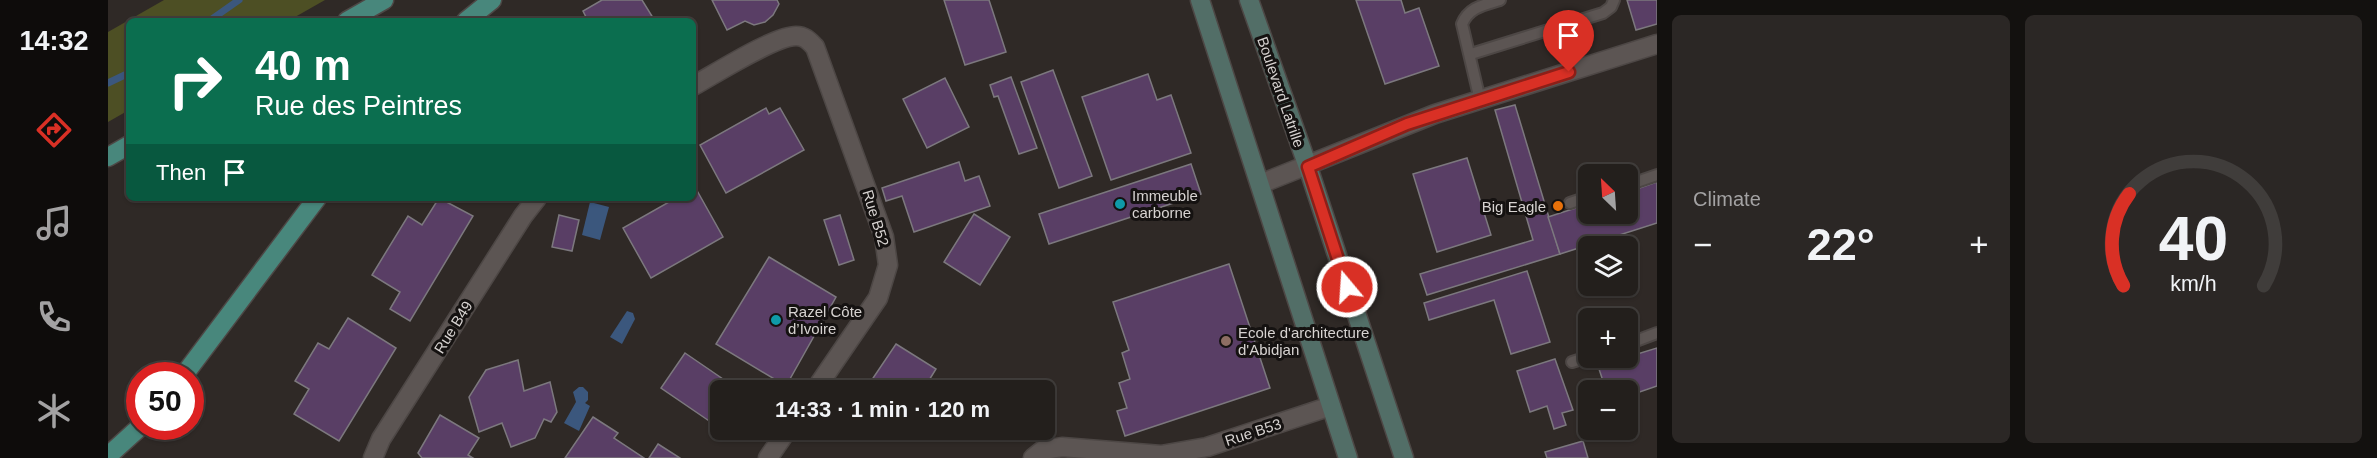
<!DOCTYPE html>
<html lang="en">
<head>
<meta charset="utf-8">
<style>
	:root { --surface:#231f1c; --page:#2b2725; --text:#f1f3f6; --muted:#a3a2a3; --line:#403d3b; --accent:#d93025 }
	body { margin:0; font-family:Arial,sans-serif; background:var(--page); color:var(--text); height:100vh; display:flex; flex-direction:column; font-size:22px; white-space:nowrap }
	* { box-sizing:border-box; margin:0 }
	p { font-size:20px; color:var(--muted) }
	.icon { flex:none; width:33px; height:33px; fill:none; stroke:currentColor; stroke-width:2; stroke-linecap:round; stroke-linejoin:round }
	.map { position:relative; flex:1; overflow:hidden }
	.drawer { display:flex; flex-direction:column; gap:15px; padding:15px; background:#13110f; width:720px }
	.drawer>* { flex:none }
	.hud { position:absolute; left:18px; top:18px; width:570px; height:183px; border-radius:9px; box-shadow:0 2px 4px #0004,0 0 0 2px var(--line); background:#0b6e4f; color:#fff; overflow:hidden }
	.needle { width:39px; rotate:335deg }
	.controls { position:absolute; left:1470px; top:164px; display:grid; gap:12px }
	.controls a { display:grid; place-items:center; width:60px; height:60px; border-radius:9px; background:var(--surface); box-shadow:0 2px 4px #0004,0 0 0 2px var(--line); font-size:30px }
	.speed { position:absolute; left:18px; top:362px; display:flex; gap:12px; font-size:30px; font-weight:700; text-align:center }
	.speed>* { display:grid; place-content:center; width:78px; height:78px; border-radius:50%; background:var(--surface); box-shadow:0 2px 4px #0004,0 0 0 2px var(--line); line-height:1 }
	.speed .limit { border:9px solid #d22; background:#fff; color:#111 }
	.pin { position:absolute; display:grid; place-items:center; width:51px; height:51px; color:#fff; margin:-62px -26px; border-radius:50% 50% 50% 0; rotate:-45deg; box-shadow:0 0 6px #0007 }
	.pin .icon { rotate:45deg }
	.me { position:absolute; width:66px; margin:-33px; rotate:342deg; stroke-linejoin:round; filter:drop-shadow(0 0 4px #0008) }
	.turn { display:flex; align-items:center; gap:21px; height:126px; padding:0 30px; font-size:27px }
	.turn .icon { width:78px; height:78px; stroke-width:2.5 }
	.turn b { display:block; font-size:42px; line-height:51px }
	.then { display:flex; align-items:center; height:57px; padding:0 30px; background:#0003; gap:12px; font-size:22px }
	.big { font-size:45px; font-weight:600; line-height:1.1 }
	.drawer .tile { flex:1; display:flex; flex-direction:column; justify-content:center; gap:9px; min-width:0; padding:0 21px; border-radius:9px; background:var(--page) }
	.drawer .dial { align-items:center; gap:0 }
	.dial svg { height:156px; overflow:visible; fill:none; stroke:var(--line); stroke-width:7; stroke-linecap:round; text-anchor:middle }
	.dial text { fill:var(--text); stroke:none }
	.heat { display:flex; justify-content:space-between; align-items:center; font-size:33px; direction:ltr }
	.drawer .tiles { flex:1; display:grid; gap:15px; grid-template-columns:repeat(2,1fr) }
	.trip { position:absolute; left:602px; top:380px; width:345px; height:60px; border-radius:9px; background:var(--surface); box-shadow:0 2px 4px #0004,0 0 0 2px var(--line); font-weight:600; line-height:60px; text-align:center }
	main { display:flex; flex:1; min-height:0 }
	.tab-bar { display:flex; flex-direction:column; width:108px; justify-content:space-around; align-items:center; background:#0e0c0b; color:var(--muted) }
	.tab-bar .icon { width:42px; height:42px }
	.tab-bar .current { color:var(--accent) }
	.tab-bar b { font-size:27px; color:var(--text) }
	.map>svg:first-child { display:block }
	.green { fill:#4d4f24 }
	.water { fill:#3b577d }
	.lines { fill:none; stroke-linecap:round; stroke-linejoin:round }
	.stream { stroke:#3b577d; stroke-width:7 }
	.building { fill:#593e65; stroke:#7c787e; stroke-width:1.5 }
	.lane-casing { stroke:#4d4745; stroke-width:14 }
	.street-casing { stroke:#4d4745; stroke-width:21 }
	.secondary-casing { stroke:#4d4745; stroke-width:21 }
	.primary-casing { stroke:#4d4745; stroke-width:21 }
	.lane { stroke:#5c5553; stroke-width:10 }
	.street { stroke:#5c5553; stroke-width:18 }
	.secondary { stroke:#526e67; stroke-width:18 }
	.primary { stroke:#48877c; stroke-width:18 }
	.route-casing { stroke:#8d1f18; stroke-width:15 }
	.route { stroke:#d93025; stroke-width:10 }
	.culture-dot { fill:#0f9aa8; stroke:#151211; stroke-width:2 }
	.food-dot { fill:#e8710a; stroke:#151211; stroke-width:2 }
	.education-dot { fill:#8d6e63; stroke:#151211; stroke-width:2 }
	.labels { text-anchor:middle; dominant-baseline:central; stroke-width:6; stroke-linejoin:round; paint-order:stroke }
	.street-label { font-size:15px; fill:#d7d3d1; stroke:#151211 }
	.poi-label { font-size:15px; fill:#d7d3d1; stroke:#151211; text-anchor:start }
</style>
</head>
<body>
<main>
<nav class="tab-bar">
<b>14:32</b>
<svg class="icon current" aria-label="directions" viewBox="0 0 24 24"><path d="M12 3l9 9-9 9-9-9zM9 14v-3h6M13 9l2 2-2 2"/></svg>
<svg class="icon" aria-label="music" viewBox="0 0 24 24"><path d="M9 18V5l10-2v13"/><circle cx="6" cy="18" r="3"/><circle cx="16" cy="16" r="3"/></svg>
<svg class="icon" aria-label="phone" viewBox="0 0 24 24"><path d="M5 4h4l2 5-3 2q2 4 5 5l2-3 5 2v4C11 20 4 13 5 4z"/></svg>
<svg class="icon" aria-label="climate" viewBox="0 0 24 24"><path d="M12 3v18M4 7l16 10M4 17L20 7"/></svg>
</nav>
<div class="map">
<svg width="1549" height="458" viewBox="0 0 1549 458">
	<rect width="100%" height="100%" fill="#2f2926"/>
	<path class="green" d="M56,0H217L180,21H21V110L0,122V32Z"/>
	<g class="water">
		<path d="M482,202L501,207L492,240L474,235Z"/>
		<path d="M519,311L525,313L527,319L514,344L502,337Z"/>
		<path d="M471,387H475L480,392V400L477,403L482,406L471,431L456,423L468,402L465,392Z"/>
	</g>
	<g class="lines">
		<g class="stream">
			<path d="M101,21L131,0"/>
			<path d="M0,83L21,73"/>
		</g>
	</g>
	<g class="building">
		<path d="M494,0H534L547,21H480L475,11Z"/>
		<path d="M604,0H669L671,4L665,15L657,22L646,25L637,21L619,30Z"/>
		<path d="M836,0H881L898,52L857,65Z"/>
		<path d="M1248,0H1293L1297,13L1311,8L1331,66L1277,84Z"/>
		<path d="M1519,0H1549V24L1528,30Z"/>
		<path d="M945,70L984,176L951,188L913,82Z"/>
		<path d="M1040,74L1049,100L1063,95L1083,153L1003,180L974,97Z"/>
		<path d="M903,77L929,148L911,154L890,96L886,97L882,85Z"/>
		<path d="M837,78L861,127L819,148L795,99Z"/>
		<path d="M1407,105L1452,254L1319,295L1312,274L1425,240L1387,110Z"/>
		<path d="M658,108L661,114L672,108L696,150L618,193L592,145Z"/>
		<path d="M1359,158L1383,235L1329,252L1305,174Z"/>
		<path d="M851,162L857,181L871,176L882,206L806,232L794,196L778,201L774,188Z"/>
		<path d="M1083,164L1093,194L941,244L931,214Z"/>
		<path d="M1549,182V223L1452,254L1440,217L1480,204V213H1520V192Z"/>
		<path d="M587,187L615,237L543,278L515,228L568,198H585Z"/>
		<path d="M331,198L365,216L302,321L282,309L292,292L264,275L300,216L314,225Z"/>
		<path d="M866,214L902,237L872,285L836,262Z"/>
		<path d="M451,215L471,220L464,251L444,247Z"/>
		<path d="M732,215L746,260L731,265L716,220Z"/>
		<path d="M661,257L728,297L678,386L608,344Z"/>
		<path d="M1121,264L1162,388L1017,436L1009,411L1019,408L1011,383L1022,379L1014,353L1021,350L1005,302Z"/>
		<path d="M1419,271L1442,342L1403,354L1386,300L1321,320L1316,303Z"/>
		<path d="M240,318L288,348L231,441L186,414L201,389L187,381L210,343L221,349Z"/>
		<path d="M788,344L828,369L815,390H757Z"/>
		<path d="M1549,348V386L1520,396V390H1498L1490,366Z"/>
		<path d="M577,353L631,390H612L610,427L553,388Z"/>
		<path d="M1447,359L1465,410L1454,413L1458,425L1446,429L1439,406L1422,412L1409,371Z"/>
		<path d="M410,360L416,391L442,382L449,412L443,422L436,419L427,438L403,447L394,423L371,432L361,397L378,370Z"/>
		<path d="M332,415L371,438L360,455L365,458H314L310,453Z"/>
		<path d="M485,417L510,433L506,438L536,458H457Z"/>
		<path d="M1475,441L1480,458H1439L1437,452Z"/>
		<path d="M550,444L572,458H541Z"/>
	</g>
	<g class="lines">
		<defs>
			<g id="lane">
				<path d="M1363,54L1495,13L1503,7L1506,0"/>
				<path d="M1372,100L1354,24C1361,7 1376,5 1392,0"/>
				<path d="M1520,185L1549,175"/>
				<path d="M1462,203L1480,197"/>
				<path d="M1520,344L1549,333"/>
				<path d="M1464,362L1480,357"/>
			</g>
			<g id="street">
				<path d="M585,86C607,74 666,36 688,36C697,36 701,41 707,47L776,237L780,265L770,298L707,390"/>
				<path d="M1152,184L1327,114L1549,44"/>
				<path d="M265,458L273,439L415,216L429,198"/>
				<path d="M660,458L680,429"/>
				<path d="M925,458L935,450L954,447L1053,455L1099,447L1223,406"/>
			</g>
			<g id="secondary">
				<path d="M1092,0L1240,458"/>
				<path d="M1141,0L1200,167L1296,458"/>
			</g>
			<g id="primary">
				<path d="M239,21L276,0"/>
				<path d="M358,21L384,0"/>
				<path d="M0,157L21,145"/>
				<path d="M76,375L209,198"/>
				<path d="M0,456L33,426"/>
			</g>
		</defs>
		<use href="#lane" class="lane-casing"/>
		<use href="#street" class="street-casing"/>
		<use href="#secondary" class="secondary-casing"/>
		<use href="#primary" class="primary-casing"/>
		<use href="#lane" class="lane"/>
		<use href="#street" class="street"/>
		<use href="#secondary" class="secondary"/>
		<use href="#primary" class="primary"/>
	</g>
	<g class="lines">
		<defs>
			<path id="route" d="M1239,287L1200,167L1299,124L1461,72"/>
		</defs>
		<use href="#route" class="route-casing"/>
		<use href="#route" class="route"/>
	</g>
	<g class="culture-dot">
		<circle cx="1012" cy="204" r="6"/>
		<circle cx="668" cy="320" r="6"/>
	</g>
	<circle class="food-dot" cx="1450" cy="206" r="6"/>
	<circle class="education-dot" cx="1118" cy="341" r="6"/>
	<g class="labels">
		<g class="street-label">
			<text transform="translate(1173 92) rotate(71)">Boulevard Latrille</text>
			<text transform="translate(768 218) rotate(73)">Rue B52</text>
			<text transform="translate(345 327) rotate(-58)">Rue B49</text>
			<text transform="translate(1145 432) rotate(-18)">Rue B53</text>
		</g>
		<g class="poi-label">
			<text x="1024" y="195">Immeuble<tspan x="1024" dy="17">carborne</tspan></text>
			<text x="1438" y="206" text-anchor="end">Big Eagle</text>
			<text x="680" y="311">Razel Côte<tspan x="680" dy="17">d’Ivoire</tspan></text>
			<text x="1130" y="332">Ecole d'architecture<tspan x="1130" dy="17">d'Abidjan</tspan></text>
		</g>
	</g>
</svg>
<div class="controls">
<a><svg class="needle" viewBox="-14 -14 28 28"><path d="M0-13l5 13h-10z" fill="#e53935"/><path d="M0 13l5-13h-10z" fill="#a3a2a3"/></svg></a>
<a><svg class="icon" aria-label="layers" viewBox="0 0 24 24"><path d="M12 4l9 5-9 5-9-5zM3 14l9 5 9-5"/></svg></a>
<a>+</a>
<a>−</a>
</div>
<div class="speed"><div class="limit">50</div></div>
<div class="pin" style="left:1461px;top:72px;background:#d93025"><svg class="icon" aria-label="arrive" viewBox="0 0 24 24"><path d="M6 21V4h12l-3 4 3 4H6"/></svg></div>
<svg class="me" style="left:1239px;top:287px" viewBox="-20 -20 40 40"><circle r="17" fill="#d93025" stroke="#fff" stroke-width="3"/><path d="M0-11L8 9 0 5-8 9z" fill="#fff"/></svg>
<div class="trip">14:33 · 1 min · 120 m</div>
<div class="hud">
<div class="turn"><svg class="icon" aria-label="right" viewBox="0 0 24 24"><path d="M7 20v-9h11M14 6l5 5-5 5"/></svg><div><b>40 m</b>Rue des Peintres</div></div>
<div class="then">Then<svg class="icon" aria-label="arrive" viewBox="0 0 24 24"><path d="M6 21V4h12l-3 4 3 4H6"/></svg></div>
</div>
</div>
<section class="drawer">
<div class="tiles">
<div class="tile"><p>Climate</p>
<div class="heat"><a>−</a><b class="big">22°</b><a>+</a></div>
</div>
<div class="tile dial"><svg viewBox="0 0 100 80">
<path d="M14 69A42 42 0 1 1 86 69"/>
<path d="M14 69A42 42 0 0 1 17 22" stroke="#d93025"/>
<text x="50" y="56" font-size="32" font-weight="700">40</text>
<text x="50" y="72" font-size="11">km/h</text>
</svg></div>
</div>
</section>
</main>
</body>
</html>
